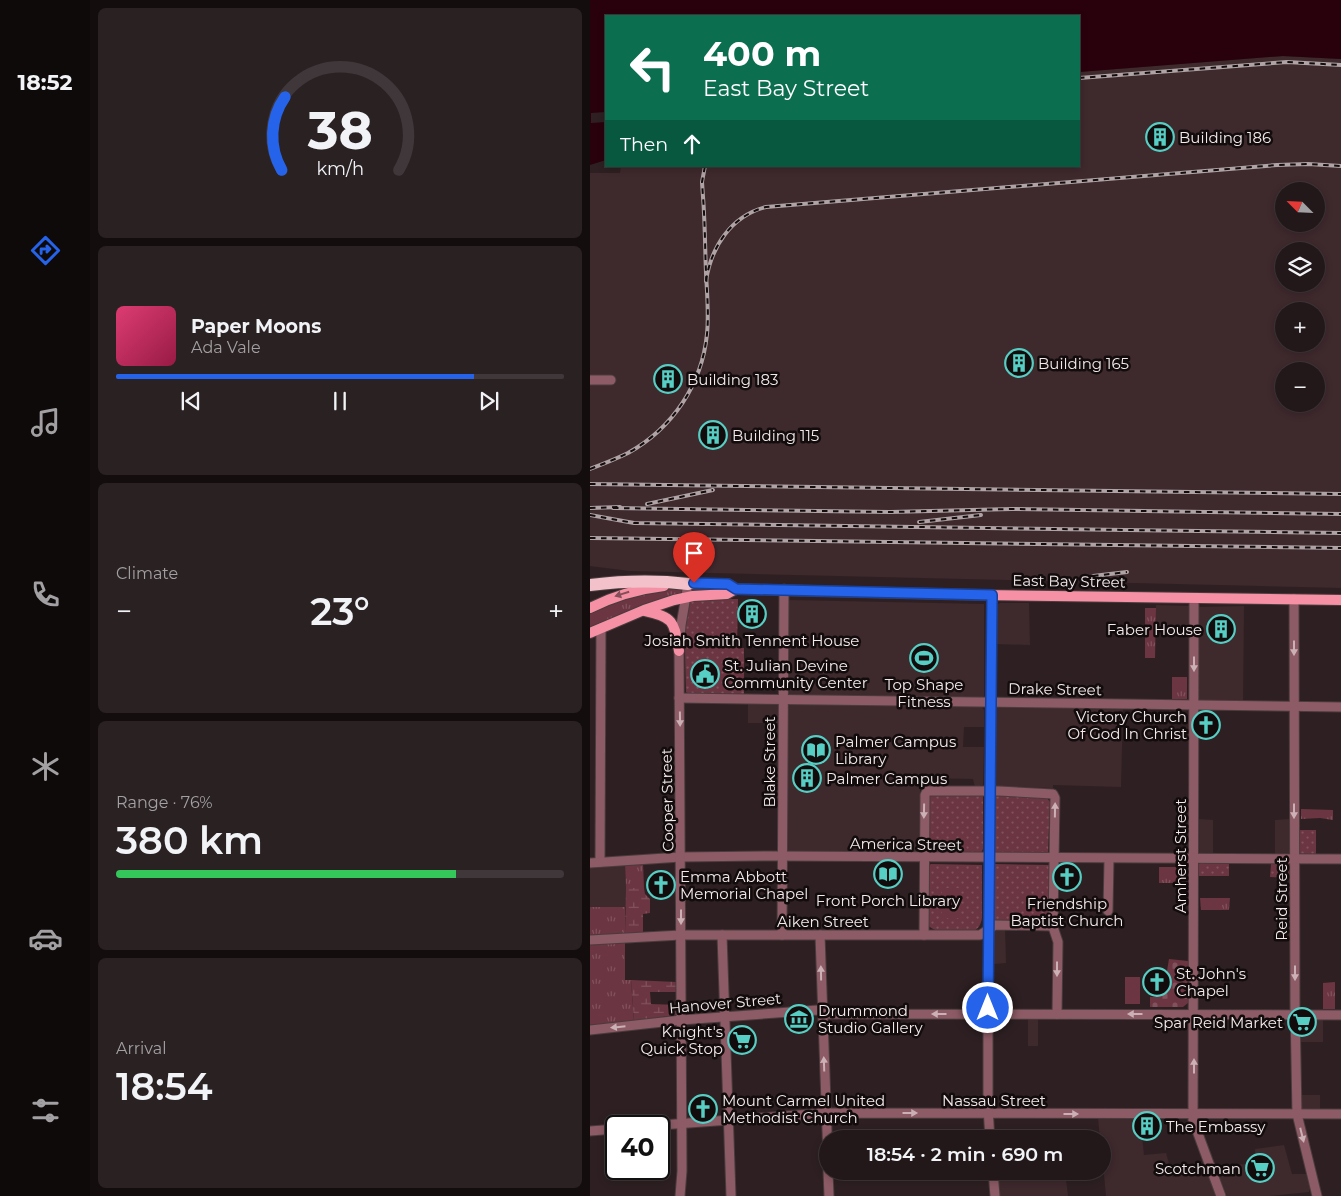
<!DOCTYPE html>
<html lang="en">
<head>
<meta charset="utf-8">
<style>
	:root { --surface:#22181a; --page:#2a2123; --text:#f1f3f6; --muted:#a2a0a2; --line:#3f3739; --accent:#2563eb }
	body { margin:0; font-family:Montserrat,sans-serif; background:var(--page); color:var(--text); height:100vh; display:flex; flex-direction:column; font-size:19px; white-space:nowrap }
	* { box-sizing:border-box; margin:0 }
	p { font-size:16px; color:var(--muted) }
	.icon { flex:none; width:28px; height:28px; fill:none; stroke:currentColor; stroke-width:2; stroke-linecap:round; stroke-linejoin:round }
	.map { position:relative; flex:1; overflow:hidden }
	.details { display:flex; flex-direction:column; gap:8px; padding:8px; background:#130d0e; width:500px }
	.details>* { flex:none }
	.hud { position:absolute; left:15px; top:15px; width:475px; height:152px; border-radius:0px; box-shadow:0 2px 8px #0003,0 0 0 1px var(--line); background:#0b6e4f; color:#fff; overflow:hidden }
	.needle { width:32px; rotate:294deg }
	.buttons { position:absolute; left:685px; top:182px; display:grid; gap:10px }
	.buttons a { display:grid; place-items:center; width:50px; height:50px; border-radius:50%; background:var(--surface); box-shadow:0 2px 8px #0003,0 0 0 1px var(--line); font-size:25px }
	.speed { position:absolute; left:15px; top:1115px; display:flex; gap:10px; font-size:25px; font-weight:700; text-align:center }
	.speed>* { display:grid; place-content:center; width:65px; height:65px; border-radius:50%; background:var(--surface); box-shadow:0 2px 8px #0003,0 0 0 1px var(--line); line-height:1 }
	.speed .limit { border:2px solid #111; border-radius:8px; background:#fff; color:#111 }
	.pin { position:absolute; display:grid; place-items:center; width:42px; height:42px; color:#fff; margin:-51px -21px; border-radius:50% 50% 50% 0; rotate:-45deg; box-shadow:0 0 5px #0007 }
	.pin .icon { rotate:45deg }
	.me { position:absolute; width:55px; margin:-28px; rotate:0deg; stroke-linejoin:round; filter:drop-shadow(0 0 4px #0008) }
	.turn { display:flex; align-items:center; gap:18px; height:105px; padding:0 15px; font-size:22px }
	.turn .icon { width:65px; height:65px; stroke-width:2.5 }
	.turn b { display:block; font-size:35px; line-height:42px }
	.then { display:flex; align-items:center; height:48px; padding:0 15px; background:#0003; gap:10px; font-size:19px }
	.big { font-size:38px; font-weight:600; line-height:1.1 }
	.details .widget { flex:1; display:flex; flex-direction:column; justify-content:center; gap:8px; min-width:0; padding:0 18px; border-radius:8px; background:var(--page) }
	.details .dial { align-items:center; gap:0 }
	.dial svg { height:130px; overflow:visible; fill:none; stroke:var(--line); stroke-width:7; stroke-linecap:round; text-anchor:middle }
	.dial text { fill:var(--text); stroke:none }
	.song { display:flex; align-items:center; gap:15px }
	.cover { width:60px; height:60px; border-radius:8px; background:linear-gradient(135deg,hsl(340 70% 55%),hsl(340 70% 35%)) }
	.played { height:5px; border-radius:2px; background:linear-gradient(90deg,var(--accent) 80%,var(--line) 80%) }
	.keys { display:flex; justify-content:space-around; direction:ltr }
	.heat { display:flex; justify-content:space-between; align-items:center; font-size:28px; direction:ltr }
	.charge { height:8px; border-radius:4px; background:linear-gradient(90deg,#34c759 76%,var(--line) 0) }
	.trip { position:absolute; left:229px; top:1130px; width:292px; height:50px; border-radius:25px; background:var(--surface); box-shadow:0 2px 8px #0003,0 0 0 1px var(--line); font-weight:600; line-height:50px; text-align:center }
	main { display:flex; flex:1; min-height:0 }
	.dock { display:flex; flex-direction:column; width:90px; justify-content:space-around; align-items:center; background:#0e0a0a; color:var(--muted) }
	.dock .icon { width:35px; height:35px }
	.dock .selected { color:var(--accent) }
	.dock b { font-size:22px; color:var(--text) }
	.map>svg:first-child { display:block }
	.built { fill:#3e292d; fill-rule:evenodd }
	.grass { fill:url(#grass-tufts) }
	.wetland { fill:url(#wetland-marsh) }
	.cemetery { fill:url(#cemetery-stones) }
	.park { fill:url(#park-dots) }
	.garden { fill:#6b3541 }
	.water { fill:#29010d }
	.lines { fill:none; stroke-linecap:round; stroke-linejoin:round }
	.minor-casing { stroke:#4a3c3e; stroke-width:11 }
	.major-casing { stroke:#4a3c3e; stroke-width:12 }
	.highway-casing { stroke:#4a3c3e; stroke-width:14 }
	.minor { stroke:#8d5b65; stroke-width:9 }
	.major { stroke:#f690a5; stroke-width:10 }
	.highway { stroke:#f3c1c9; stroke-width:12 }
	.rail-casing { stroke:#afa3a5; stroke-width:4 }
	.rail { stroke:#120c0d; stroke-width:2; stroke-dasharray:5.5; stroke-linecap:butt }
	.oneway { fill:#844e59 }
	.oneway2 { fill:#cbb1b5 }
	.route-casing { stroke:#184099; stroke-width:12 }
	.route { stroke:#2563eb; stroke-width:9 }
	.labels { text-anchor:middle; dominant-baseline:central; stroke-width:5; stroke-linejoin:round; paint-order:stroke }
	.poi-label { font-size:15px; fill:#f4eaeb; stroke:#120c0d; text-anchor:start }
	.street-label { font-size:15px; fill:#f4eaeb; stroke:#120c0d }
</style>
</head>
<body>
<main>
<nav class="dock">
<b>18:52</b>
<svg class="icon selected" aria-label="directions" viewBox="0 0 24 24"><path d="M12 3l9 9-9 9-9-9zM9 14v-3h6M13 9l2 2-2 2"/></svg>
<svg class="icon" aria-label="music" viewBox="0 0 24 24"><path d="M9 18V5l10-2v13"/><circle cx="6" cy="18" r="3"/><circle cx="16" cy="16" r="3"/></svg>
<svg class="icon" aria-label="phone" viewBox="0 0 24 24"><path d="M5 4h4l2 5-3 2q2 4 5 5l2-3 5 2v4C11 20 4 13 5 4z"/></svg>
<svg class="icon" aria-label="climate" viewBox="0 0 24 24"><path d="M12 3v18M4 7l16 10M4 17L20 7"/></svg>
<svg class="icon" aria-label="car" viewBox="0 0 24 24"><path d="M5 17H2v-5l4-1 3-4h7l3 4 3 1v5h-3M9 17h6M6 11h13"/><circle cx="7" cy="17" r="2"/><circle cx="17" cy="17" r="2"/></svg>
<svg class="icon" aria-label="filters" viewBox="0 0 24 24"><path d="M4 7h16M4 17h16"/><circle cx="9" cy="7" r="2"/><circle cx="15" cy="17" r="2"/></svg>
</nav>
<section class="details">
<div class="widget dial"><svg viewBox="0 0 100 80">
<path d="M14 69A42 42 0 1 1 86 69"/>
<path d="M14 69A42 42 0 0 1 16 24" stroke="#2563eb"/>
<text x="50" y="56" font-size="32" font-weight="700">38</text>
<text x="50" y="72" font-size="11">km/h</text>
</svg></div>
<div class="widget">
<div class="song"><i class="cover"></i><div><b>Paper Moons</b><p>Ada Vale</p></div></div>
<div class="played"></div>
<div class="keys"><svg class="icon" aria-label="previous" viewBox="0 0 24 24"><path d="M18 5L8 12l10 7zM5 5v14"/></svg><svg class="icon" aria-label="pause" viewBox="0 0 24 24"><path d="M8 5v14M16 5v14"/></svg><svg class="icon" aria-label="next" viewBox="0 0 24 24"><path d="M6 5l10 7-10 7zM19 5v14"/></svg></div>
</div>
<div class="widget"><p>Climate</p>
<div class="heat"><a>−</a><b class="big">23°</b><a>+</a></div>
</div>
<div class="widget"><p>Range · 76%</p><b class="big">380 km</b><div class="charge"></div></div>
<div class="widget"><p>Arrival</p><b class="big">18:54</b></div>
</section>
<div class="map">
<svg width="751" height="1196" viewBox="0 0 751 1196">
	<defs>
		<pattern id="grass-tufts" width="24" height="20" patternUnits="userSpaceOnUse" patternTransform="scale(1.25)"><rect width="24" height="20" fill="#6b3541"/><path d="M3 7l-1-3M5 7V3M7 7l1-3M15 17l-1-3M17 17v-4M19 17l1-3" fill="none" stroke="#81525d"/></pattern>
		<pattern id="wetland-marsh" width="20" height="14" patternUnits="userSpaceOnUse" patternTransform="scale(1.25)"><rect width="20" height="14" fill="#6b3541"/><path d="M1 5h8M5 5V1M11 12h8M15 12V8" fill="none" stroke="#81525d"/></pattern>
		<pattern id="cemetery-stones" width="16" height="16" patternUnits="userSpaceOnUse" patternTransform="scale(1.25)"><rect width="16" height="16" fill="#6b3541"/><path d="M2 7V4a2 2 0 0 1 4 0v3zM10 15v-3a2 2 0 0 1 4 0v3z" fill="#81525d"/></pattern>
		<pattern id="park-dots" width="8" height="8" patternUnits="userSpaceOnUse" patternTransform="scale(1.25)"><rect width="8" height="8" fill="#6b3541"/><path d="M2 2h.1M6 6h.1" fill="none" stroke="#81525d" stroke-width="1.8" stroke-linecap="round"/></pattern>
	</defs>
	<rect width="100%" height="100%" fill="#2e2022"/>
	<g class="built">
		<path d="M693,56L751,59V588L40,571L0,566V173H30L31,166H489V72ZM694,191H726V224H694ZM694,251H726V284H694ZM694,311H726V344H694ZM694,371H726V404H694Z"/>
		<path d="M200,600L394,604V696L392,698L198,696V601Z"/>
		<path d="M410,603H439L440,645L405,644L406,609V605Z"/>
		<path d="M566,605L599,606V632L566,631Z"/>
		<path d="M654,606L653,702L609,701L608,607Z"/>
		<path d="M158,703L188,705V723H158Z"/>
		<path d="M198,704L392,707L394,710V727H374L373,747H394L393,785L385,787L383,779L338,778V785L330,790L331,850L330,853L197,852Z"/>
		<path d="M407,707L533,708L531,787L463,785V788L405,787V710Z"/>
		<path d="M608,819L623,820V855L610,854L608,853Z"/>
		<path d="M701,819V853L699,855L685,854V820Z"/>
		<path d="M35,864L37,907H0V867Z"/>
		<path d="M415,929L416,963L403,964V932L405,930Z"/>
		<rect x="438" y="1018" width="10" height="28"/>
		<path d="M710,1019H733V1042H709Z"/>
		<path d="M710,1095H730V1110H711Z"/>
		<path d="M508,1118H550L554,1155L576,1153L583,1177L615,1166L626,1196H516L513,1164L512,1139H510Z"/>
		<path d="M694,1145L702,1174H716L720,1188L719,1192L680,1196H637L625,1165L666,1164L665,1149Z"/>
		<path d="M408,1171H475L478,1196H410Z"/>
	</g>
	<g class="grass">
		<path d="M93,589L94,593L0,628V612C29,601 62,587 93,589Z"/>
		<path d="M555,608H566L565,658H555Z"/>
		<rect x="582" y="677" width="15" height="22"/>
		<path d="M711,809L743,810V820L730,818L711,819Z"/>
		<path d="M53,863L54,888H36L35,864Z"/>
		<rect x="569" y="867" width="28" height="16"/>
		<path d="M610,898H640L639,910H611Z"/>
		<path d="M0,907H35V933L0,936Z"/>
		<path d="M35,942V980H41L44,1021L0,1025V944Z"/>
		<path d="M745,982V1009H733V983Z"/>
	</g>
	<g class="wetland">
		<path d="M36,888H54L55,894L60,899V913L53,914V933H35Z"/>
		<path d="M41,980L87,982V992H60L61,1004L87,1005L86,1015L44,1021Z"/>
	</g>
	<path class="cemetery" d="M579,959L598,961V1003L593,1007H560V997H566V995L574,993V972L577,971Z"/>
	<g class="park">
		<path d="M106,599H148L147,648H154V695L98,694L96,692C96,673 92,614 101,600Z"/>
		<path d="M340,794L391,795L393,796V849L391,853L339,852L338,797Z"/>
		<path d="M407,795L457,798L460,802L458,853H406L404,851V797Z"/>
		<path d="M709,830H726V855L710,854Z"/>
		<path d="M610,863L639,864V876H608V865Z"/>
		<path d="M341,864L392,865V918C391,924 389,928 384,931C371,931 347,936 338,925L337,867Z"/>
		<path d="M405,864L459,865V910L455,918L449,921L404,920V866Z"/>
		<path d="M681,864H700L701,878L680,877Z"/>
	</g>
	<g class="garden">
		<rect x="352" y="888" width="18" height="30"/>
		<rect x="535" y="977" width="15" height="27"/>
	</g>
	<path class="water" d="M0,0H751V59L693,56L489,72V16H16V112L1,113V123L16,122V160L0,165Z"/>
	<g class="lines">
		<defs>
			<g id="minor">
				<path d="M0,380H21"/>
				<path d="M604,598L603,1120L631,1196"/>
				<path d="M704,599L705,1009L707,1114L727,1196"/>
				<path d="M89,698L751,707"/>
				<path d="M10,862L11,628"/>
				<path d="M0,863L91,857L181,856L751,859"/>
				<path d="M518,911L519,859"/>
				<path d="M132,935L141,1196"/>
				<path d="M192,935L194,589"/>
				<path d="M230,935L238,1158"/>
				<path d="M334,935L335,795L337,791H409L463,794L465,798L463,927L468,942L467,1014"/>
				<path d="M0,940L91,935H390L405,925L463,926"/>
				<path d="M0,1030L91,1020L228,1010L238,1014L751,1015"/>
				<path d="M58,1126L236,1113L751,1114"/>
				<path d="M0,1131L26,1129"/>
				<path d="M400,1139L398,1108V1014L402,595"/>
				<path d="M238,1171L239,1196"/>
				<path d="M403,1171L405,1196"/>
				<path d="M90,1196L92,1171L89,651L91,625L98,584"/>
			</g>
			<g id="major">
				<path d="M91,584H138L146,589"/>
				<path d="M146,589L392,595L751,600"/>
				<path d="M0,608C24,596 48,589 74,586"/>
				<path d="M55,611C85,617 84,623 89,651"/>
				<path d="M0,633L54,610L84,600L103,596L137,594L146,589"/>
			</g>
			<path id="highway" d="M0,585C33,581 64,580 98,584"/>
		</defs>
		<use href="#minor" class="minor-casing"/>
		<use href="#major" class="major-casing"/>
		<use href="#highway" class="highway-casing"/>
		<use href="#minor" class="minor"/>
		<use href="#major" class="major"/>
		<use href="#highway" class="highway"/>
		<defs>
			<g id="rail">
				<path d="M489,78L697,62L751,65"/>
				<path d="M116,281C121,247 141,216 176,207L687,165L718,164L751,166"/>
				<path d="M0,469C13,464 26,459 38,453C83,428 112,384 117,334C119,314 117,293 116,273C115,248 115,222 113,197L112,182L115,166"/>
				<path d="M0,484L751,494"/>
				<path d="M57,504L123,490"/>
				<path d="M0,508L30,507"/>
				<path d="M23,508L300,512L422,509L751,514"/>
				<path d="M0,515L44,523L751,533"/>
				<path d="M329,522L391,515"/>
				<path d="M0,538L751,548"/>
				<path d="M503,576L537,572"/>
			</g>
		</defs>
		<use href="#rail" class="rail-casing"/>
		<use href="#rail" class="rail"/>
	</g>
	<defs><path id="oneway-solid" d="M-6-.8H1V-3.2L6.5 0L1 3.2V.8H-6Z" transform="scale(1.25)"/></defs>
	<use class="oneway" href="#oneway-solid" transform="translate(32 594) rotate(163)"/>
	<g class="oneway2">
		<use href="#oneway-solid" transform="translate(704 648) rotate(90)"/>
		<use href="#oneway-solid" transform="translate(604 664) rotate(90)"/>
		<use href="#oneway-solid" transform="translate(90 719) rotate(89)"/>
		<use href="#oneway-solid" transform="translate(465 810) rotate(-89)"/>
		<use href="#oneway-solid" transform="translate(334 811) rotate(91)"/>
		<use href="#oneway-solid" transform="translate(704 811) rotate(90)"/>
		<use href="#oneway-solid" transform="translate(91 917) rotate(90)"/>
		<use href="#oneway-solid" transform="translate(467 969) rotate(90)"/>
		<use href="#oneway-solid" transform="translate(231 973) rotate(-91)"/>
		<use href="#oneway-solid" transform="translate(705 973) rotate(90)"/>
		<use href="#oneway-solid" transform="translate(349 1014) rotate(-180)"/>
		<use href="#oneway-solid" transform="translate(545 1014) rotate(-180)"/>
		<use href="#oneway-solid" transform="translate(28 1027) rotate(174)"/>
		<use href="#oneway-solid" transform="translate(234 1064) rotate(-92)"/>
		<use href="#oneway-solid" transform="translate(604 1066) rotate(-90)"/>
		<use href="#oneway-solid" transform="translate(320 1113)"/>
		<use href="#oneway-solid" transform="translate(481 1114)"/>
		<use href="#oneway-solid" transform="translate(712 1135) rotate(76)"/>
	</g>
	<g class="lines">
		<defs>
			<path id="route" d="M104,583L138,584L146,589L402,595L398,1008"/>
		</defs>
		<use href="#route" class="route-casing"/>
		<use href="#route" class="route"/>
	</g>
	<defs>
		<symbol id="building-ring" viewBox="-11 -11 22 22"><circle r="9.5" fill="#120c0d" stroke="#56cec3" stroke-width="1.5"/><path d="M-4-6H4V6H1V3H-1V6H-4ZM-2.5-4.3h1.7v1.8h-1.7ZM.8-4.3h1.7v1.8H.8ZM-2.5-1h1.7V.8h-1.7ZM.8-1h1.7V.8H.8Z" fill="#56cec3"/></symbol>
		<symbol id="stadium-ring" viewBox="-11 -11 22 22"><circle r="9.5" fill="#120c0d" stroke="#56cec3" stroke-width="1.5"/><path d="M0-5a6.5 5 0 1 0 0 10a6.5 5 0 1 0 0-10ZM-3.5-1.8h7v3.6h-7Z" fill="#56cec3"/></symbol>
		<symbol id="civic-ring" viewBox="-11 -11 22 22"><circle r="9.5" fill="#120c0d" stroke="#56cec3" stroke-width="1.5"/><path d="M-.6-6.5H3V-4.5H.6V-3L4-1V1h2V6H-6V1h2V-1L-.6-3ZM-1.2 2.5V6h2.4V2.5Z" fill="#56cec3"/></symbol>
		<symbol id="church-ring" viewBox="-11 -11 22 22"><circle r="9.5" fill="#120c0d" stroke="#56cec3" stroke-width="1.5"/><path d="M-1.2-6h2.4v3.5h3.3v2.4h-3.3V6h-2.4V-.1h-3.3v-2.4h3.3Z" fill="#56cec3"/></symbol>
		<symbol id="library-ring" viewBox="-11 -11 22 22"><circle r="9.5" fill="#120c0d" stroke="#56cec3" stroke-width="1.5"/><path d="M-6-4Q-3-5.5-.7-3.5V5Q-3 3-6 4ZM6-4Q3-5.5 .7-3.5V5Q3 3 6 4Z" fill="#56cec3"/></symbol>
		<symbol id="museum-ring" viewBox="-11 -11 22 22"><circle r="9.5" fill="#120c0d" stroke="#56cec3" stroke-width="1.5"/><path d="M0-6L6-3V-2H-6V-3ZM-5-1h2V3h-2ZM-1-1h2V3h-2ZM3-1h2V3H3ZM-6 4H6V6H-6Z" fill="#56cec3"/></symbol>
		<symbol id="supermarket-ring" viewBox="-11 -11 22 22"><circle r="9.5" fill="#120c0d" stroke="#56cec3" stroke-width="1.5"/><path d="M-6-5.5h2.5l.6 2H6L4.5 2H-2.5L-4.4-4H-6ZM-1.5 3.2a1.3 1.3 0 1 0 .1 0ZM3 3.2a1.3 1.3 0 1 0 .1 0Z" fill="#56cec3"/></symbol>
	</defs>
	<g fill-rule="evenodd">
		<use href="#building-ring" x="554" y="121" width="32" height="32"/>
		<use href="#building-ring" x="413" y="347" width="32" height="32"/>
		<use href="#building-ring" x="62" y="363" width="32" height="32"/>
		<use href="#building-ring" x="107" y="419" width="32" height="32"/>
		<use href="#building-ring" x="146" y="598" width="32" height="32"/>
		<use href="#building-ring" x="615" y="613" width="32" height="32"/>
		<use href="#stadium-ring" x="318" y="642" width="32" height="32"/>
		<use href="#civic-ring" x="99" y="658" width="32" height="32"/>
		<use href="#church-ring" x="600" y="709" width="32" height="32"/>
		<use href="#library-ring" x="210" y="734" width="32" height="32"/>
		<use href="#building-ring" x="201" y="762" width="32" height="32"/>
		<use href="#library-ring" x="282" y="858" width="32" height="32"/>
		<use href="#church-ring" x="461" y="861" width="32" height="32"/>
		<use href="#church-ring" x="55" y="869" width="32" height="32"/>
		<use href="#church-ring" x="551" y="966" width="32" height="32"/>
		<use href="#museum-ring" x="193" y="1003" width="32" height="32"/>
		<use href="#supermarket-ring" x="696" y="1006" width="32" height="32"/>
		<use href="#supermarket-ring" x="136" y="1024" width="32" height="32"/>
		<use href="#church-ring" x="97" y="1093" width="32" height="32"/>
		<use href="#building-ring" x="541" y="1110" width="32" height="32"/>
		<use href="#supermarket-ring" x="654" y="1152" width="32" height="32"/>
	</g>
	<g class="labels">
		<g class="poi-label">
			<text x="589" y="137">Building 186</text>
			<text x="448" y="363">Building 165</text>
			<text x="97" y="379">Building 183</text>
			<text x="142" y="435">Building 115</text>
			<text x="612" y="629" text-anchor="end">Faber House</text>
			<text x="162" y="640" text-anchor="middle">Josiah Smith Tennent House</text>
			<text x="134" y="665">St. Julian Devine<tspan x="134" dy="17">Community Center</tspan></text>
			<text x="334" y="684" text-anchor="middle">Top Shape<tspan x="334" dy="17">Fitness</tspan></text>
			<text x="597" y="716" text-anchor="end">Victory Church<tspan x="597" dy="17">Of God In Christ</tspan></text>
			<text x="245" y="741">Palmer Campus<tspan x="245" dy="17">Library</tspan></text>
			<text x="236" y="778">Palmer Campus</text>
			<text x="90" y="876">Emma Abbott<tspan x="90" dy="17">Memorial Chapel</tspan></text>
			<text x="298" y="900" text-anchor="middle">Front Porch Library</text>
			<text x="477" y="903" text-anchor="middle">Friendship<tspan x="477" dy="17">Baptist Church</tspan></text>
			<text x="586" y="973">St. John's<tspan x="586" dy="17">Chapel</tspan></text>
			<text x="228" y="1010">Drummond<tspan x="228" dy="17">Studio Gallery</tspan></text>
			<text x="693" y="1022" text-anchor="end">Spar Reid Market</text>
			<text x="133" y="1031" text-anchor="end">Knight's<tspan x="133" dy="17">Quick Stop</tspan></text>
			<text x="132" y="1100">Mount Carmel United<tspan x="132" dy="17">Methodist Church</tspan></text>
			<text x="576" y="1126">The Embassy</text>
			<text x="651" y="1168" text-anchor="end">Scotchman</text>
		</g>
		<g class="street-label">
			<text transform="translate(479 581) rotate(1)">East Bay Street</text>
			<text transform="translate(465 689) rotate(1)">Drake Street</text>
			<text transform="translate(179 762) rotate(-90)">Blake Street</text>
			<text transform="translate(77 800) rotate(-91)">Cooper Street</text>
			<text transform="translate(316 844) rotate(1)">America Street</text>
			<text transform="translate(590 856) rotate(-90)">Amherst Street</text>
			<text transform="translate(691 899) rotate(-90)">Reid Street</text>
			<text x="233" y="921">Aiken Street</text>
			<text transform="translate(135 1003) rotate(-5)">Hanover Street</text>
			<text x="404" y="1100">Nassau Street</text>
		</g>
	</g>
</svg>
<div class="buttons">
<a><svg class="needle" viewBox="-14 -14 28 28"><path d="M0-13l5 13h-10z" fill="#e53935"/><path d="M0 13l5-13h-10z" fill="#a2a0a2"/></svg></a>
<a><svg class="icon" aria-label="layers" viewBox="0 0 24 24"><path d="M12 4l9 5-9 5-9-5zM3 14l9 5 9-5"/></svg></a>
<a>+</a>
<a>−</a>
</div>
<div class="speed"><div class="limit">40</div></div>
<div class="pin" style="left:104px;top:583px;background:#d93025"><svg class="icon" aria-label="arrive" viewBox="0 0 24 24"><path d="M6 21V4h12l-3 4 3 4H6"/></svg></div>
<svg class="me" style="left:398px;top:1008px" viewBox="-20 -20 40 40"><circle r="17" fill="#2563eb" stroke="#fff" stroke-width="3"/><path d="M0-11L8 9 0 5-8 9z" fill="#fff"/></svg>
<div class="trip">18:54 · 2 min · 690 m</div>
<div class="hud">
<div class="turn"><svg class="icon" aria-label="left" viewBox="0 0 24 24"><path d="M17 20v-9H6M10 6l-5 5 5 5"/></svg><div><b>400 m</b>East Bay Street</div></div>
<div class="then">Then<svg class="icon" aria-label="ahead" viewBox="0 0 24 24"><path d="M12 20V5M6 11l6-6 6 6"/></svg></div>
</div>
</div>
</main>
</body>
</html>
